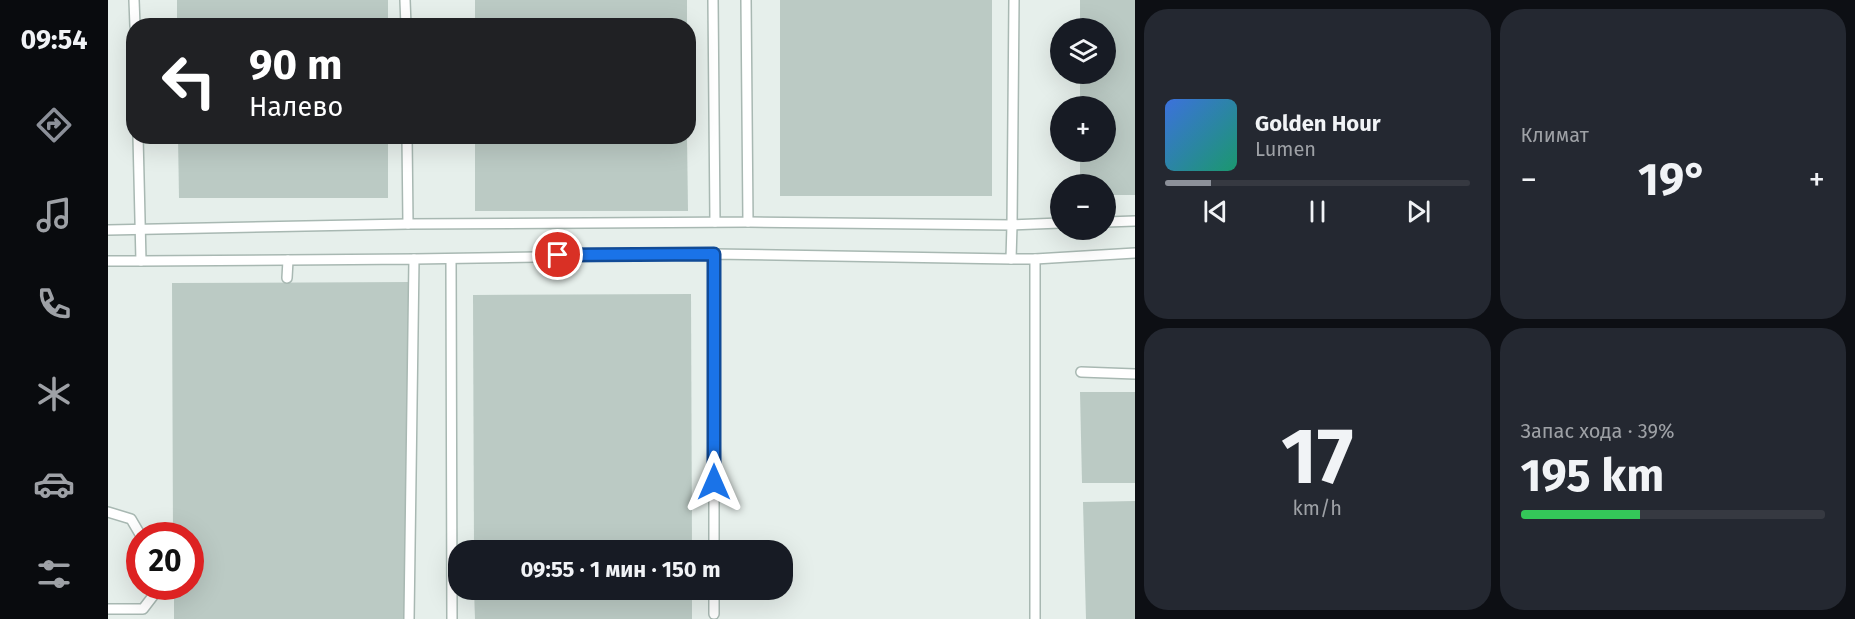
<!DOCTYPE html>
<html lang="ru">
<head>
<meta charset="utf-8">
<style>
	:root { --surface:#171b24; --page:#242831; --text:#f1f3f6; --muted:#9ea1a6; --line:#363941; --accent:#8c9099 }
	body { margin:0; font-family:"Fira Sans",sans-serif; background:var(--page); color:var(--text); height:100vh; display:flex; flex-direction:column; font-size:22px; white-space:nowrap }
	* { box-sizing:border-box; margin:0 }
	p { font-size:20px; color:var(--muted) }
	.icon { flex:none; width:33px; height:33px; fill:none; stroke:currentColor; stroke-width:2; stroke-linecap:round; stroke-linejoin:round }
	.map { position:relative; flex:1; overflow:hidden }
	.side { display:flex; flex-direction:column; gap:9px; padding:9px; background:#0d0f14; width:720px }
	.side>* { flex:none }
	.guide { position:absolute; left:18px; top:18px; width:570px; height:126px; border-radius:24px; box-shadow:0 6px 24px #0002; background:#202124; color:#fff; overflow:hidden }
	.buttons { position:absolute; left:942px; top:18px; display:grid; gap:12px }
	.buttons a { display:grid; place-items:center; width:66px; height:66px; border-radius:50%; background:var(--surface); box-shadow:0 6px 24px #0002; font-size:30px }
	.speed { position:absolute; left:18px; top:522px; display:flex; gap:12px; font-size:30px; font-weight:700; text-align:center }
	.speed>* { display:grid; place-content:center; width:78px; height:78px; border-radius:50%; background:var(--surface); box-shadow:0 6px 24px #0002; line-height:1 }
	.speed .limit { border:9px solid #d22; background:#fff; color:#111 }
	.pin { position:absolute; display:grid; place-items:center; width:51px; height:51px; color:#fff; margin:-26px; border:3px solid #fff; border-radius:50%; box-shadow:0 2px 6px #0007 }
	.me { position:absolute; width:66px; margin:-33px; rotate:0deg; stroke-linejoin:round; filter:drop-shadow(0 0 4px #0008) }
	.turn { display:flex; align-items:center; gap:21px; height:126px; padding:0 24px; font-size:27px }
	.turn .icon { width:78px; height:78px; stroke-width:2.5 }
	.turn b { display:block; font-size:42px; line-height:51px }
	.big { font-size:45px; font-weight:700; line-height:1.1 }
	.side .widget { flex:1; display:flex; flex-direction:column; justify-content:center; gap:9px; min-width:0; padding:0 21px; border-radius:24px; background:var(--page) }
	.side .dial { align-items:center; gap:0 }
	.dial b { font-size:78px; line-height:1 }
	.song { display:flex; align-items:center; gap:18px }
	.cover { width:72px; height:72px; border-radius:9px; background:linear-gradient(135deg,hsl(220 70% 55%),hsl(160 70% 35%)) }
	.played { height:6px; border-radius:3px; background:linear-gradient(90deg,var(--accent) 15%,var(--line) 15%) }
	.keys { display:flex; justify-content:space-around; direction:ltr }
	.heat { display:flex; justify-content:space-between; align-items:center; font-size:33px; direction:ltr }
	.charge { height:9px; border-radius:4px; background:linear-gradient(90deg,#34c759 39%,var(--line) 0) }
	.side .tiles { flex:1; display:grid; gap:9px; grid-template-columns:repeat(2,1fr) }
	.trip { position:absolute; left:340px; top:540px; width:345px; height:60px; border-radius:24px; background:var(--surface); box-shadow:0 6px 24px #0002; font-weight:700; line-height:60px; text-align:center }
	main { display:flex; flex:1; min-height:0 }
	.menu { display:flex; flex-direction:column; width:108px; justify-content:space-around; align-items:center; background:#090b0e; color:var(--muted) }
	.menu .icon { width:42px; height:42px }
	.menu .current { color:var(--accent) }
	.menu b { font-size:27px; color:var(--text) }
	.map>svg:first-child { display:block }
	.building { fill:#bbcac4 }
	.lines { fill:none; stroke-linecap:round; stroke-linejoin:round }
	.lane-casing { stroke:#a8b8b2; stroke-width:12 }
	.lane { stroke:#fff; stroke-width:9 }
	.route-casing { stroke:#114b97; stroke-width:15 }
	.route { stroke:#1a73e8; stroke-width:10 }
</style>
</head>
<body>
<main>
<nav class="menu">
<b>09:54</b>
<svg class="icon current" aria-label="directions" viewBox="0 0 24 24"><path d="M12 3l9 9-9 9-9-9zM9 14v-3h6M13 9l2 2-2 2"/></svg>
<svg class="icon" aria-label="music" viewBox="0 0 24 24"><path d="M9 18V5l10-2v13"/><circle cx="6" cy="18" r="3"/><circle cx="16" cy="16" r="3"/></svg>
<svg class="icon" aria-label="phone" viewBox="0 0 24 24"><path d="M5 4h4l2 5-3 2q2 4 5 5l2-3 5 2v4C11 20 4 13 5 4z"/></svg>
<svg class="icon" aria-label="climate" viewBox="0 0 24 24"><path d="M12 3v18M4 7l16 10M4 17L20 7"/></svg>
<svg class="icon" aria-label="car" viewBox="0 0 24 24"><path d="M5 17H2v-5l4-1 3-4h7l3 4 3 1v5h-3M9 17h6M6 11h13"/><circle cx="7" cy="17" r="2"/><circle cx="17" cy="17" r="2"/></svg>
<svg class="icon" aria-label="filters" viewBox="0 0 24 24"><path d="M4 7h16M4 17h16"/><circle cx="9" cy="7" r="2"/><circle cx="15" cy="17" r="2"/></svg>
</nav>
<div class="map">
<svg width="1027" height="619" viewBox="0 0 1027 619">
	<rect width="100%" height="100%" fill="#e6efeb"/>
	<g class="building">
		<rect x="69" y="0" width="211" height="26"/>
		<rect x="367" y="0" width="212" height="26"/>
		<rect x="672" y="0" width="212" height="196"/>
		<path d="M972,0H1027V195H998V184H972V152H998V106H972V74H998V28H972Z"/>
		<path d="M70,136H280V198H71Z"/>
		<path d="M367,136H579L580,211H367Z"/>
		<path d="M303,282L305,619H66V586H82V536H65L64,283Z"/>
		<path d="M583,294L584,550H366L365,295Z"/>
		<path d="M972,392H1027V483H974Z"/>
		<path d="M1027,501V619H978L975,502Z"/>
		<path d="M366,590H584V619H367Z"/>
	</g>
	<g class="lines">
		<defs>
			<g id="lane">
				<path d="M26,0L27,26"/>
				<path d="M297,0L298,26"/>
				<path d="M605,0L607,222"/>
				<path d="M906,0L904,225L952,223"/>
				<path d="M299,136L300,224"/>
				<path d="M998,222L1027,221"/>
				<path d="M0,230L300,224L640,222L638,0"/>
				<path d="M606,254V550"/>
				<path d="M306,259L606,254L903,259L904,225L640,222"/>
				<path d="M343,259L344,619"/>
				<path d="M903,259H927V619"/>
				<path d="M927,259L1027,253"/>
				<path d="M0,261H33L30,136"/>
				<path d="M33,261L306,259L301,619"/>
				<path d="M179,278L180,260"/>
				<path d="M973,372L1027,374"/>
				<path d="M0,512L23,519L33,536"/>
				<path d="M606,590V614"/>
				<path d="M0,609H35L48,592L49,586"/>
			</g>
		</defs>
		<use href="#lane" class="lane-casing"/>
		<use href="#lane" class="lane"/>
	</g>
	<g class="lines">
		<defs>
			<path id="route" d="M450,255L606,254V482"/>
		</defs>
		<use href="#route" class="route-casing"/>
		<use href="#route" class="route"/>
	</g>
</svg>
<div class="buttons">
<a><svg class="icon" aria-label="layers" viewBox="0 0 24 24"><path d="M12 4l9 5-9 5-9-5zM3 14l9 5 9-5"/></svg></a>
<a>+</a>
<a>−</a>
</div>
<div class="speed"><div class="limit">20</div></div>
<div class="pin" style="left:450px;top:255px;background:#d93025"><svg class="icon" aria-label="arrive" viewBox="0 0 24 24"><path d="M6 21V4h12l-3 4 3 4H6"/></svg></div>
<svg class="me" style="left:606px;top:482px" viewBox="-20 -20 40 40"><path d="M0-17L14 15 0 8-14 15z" fill="#1a73e8" stroke="#fff" stroke-width="4"/></svg>
<div class="trip">09:55 · 1 мин · 150 m</div>
<div class="guide">
<div class="turn"><svg class="icon" aria-label="left" viewBox="0 0 24 24"><path d="M17 20v-9H6M10 6l-5 5 5 5"/></svg><div><b>90 m</b>Налево</div></div>
</div>
</div>
<section class="side">
<div class="tiles">
<div class="widget">
<div class="song"><i class="cover"></i><div><b>Golden Hour</b><p>Lumen</p></div></div>
<div class="played"></div>
<div class="keys"><svg class="icon" aria-label="previous" viewBox="0 0 24 24"><path d="M18 5L8 12l10 7zM5 5v14"/></svg><svg class="icon" aria-label="pause" viewBox="0 0 24 24"><path d="M8 5v14M16 5v14"/></svg><svg class="icon" aria-label="next" viewBox="0 0 24 24"><path d="M6 5l10 7-10 7zM19 5v14"/></svg></div>
</div>
<div class="widget"><p>Климат</p>
<div class="heat"><a>−</a><b class="big">19°</b><a>+</a></div>
</div>
<div class="widget dial"><b>17</b><p>km/h</p></div>
<div class="widget"><p>Запас хода · 39%</p><b class="big">195 km</b><div class="charge"></div></div>
</div>
</section>
</main>
</body>
</html>
